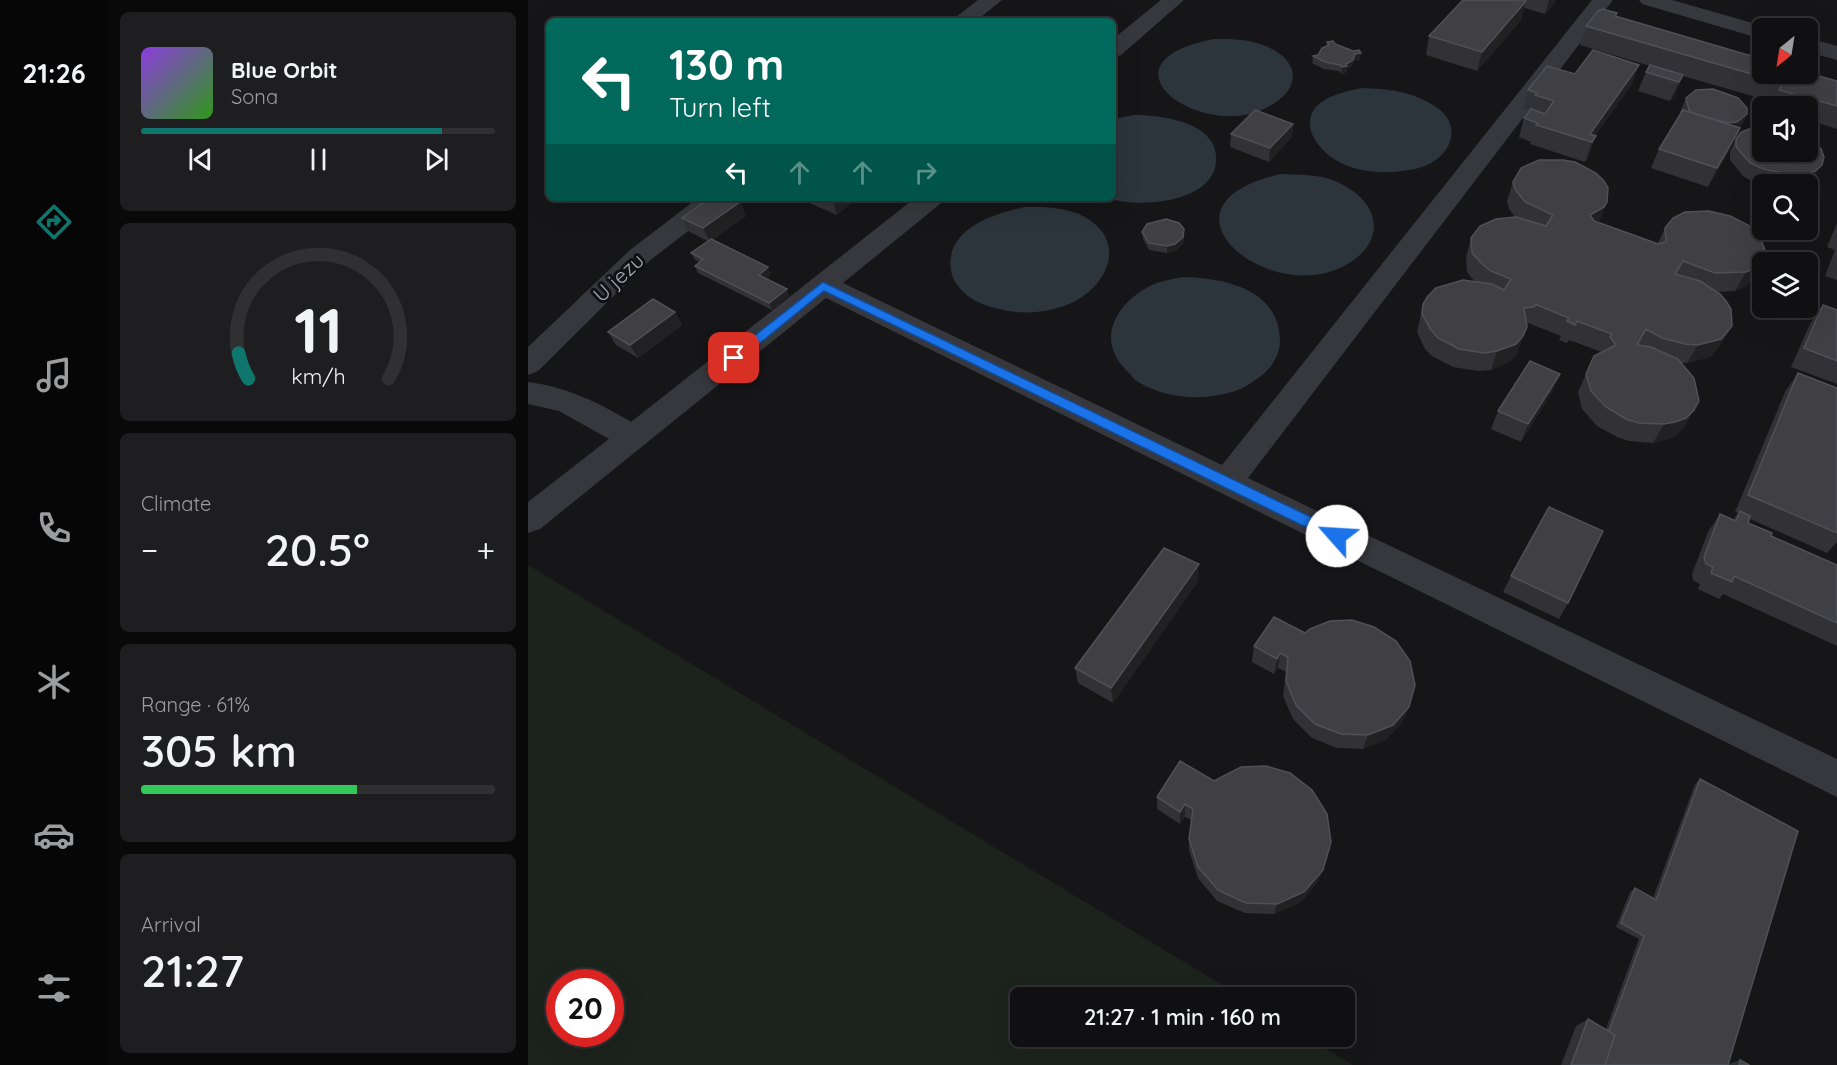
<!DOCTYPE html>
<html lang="en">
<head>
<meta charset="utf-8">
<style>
	:root { --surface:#101012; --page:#1e1e20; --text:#f1f3f6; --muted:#9c9d9f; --line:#303032; --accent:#0f766e }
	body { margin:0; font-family:Quicksand,sans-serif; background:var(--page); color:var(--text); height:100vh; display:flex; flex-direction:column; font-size:22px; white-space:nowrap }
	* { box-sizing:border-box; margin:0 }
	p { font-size:20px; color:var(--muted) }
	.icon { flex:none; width:33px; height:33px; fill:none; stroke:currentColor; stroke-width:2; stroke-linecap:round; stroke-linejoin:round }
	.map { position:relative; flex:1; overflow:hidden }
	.sheet { display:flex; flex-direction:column; gap:12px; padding:12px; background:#09090a; width:420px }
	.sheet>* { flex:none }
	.top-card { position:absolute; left:18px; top:18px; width:570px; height:183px; border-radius:9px; box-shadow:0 6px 24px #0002,0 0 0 2px var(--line); background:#00695c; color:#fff; overflow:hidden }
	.needle { width:39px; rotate:210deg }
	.tools { position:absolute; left:1224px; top:18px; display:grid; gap:12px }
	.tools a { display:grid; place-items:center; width:66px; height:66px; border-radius:9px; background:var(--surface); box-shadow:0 6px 24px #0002,0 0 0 2px var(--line); font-size:30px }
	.speed { position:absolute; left:18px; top:969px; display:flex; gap:12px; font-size:30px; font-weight:700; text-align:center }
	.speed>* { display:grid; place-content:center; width:78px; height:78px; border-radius:50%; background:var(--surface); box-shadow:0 6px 24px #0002,0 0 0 2px var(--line); line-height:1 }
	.speed .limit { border:9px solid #d22; background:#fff; color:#111 }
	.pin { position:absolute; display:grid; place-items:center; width:51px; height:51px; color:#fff; margin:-26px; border-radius:12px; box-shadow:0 3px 9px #0006 }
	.me { position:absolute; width:66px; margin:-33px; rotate:296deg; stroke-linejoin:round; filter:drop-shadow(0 0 4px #0008) }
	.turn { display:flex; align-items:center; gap:21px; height:126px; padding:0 24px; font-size:27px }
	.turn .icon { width:78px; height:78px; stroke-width:2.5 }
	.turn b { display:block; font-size:42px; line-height:51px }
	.lanes { display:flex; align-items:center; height:57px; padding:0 24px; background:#0003; justify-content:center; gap:30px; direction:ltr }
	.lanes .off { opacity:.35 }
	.big { font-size:45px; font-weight:600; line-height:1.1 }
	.sheet .card { flex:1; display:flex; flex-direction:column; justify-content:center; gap:9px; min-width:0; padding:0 21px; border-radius:9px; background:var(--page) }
	.sheet .dial { align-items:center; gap:0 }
	.dial svg { height:156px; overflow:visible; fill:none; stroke:var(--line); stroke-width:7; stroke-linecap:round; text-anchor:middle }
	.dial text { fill:var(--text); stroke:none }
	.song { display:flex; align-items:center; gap:18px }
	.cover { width:72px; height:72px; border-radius:9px; background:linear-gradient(135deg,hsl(270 70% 55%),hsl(110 70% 35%)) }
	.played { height:6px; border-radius:3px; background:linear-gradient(90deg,var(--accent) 85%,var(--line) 85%) }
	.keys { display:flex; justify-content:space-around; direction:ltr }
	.heat { display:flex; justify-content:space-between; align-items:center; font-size:33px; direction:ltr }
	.charge { height:9px; border-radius:4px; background:linear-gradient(90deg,#34c759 61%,var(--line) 0) }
	.trip { position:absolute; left:482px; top:987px; width:345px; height:60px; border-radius:9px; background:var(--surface); box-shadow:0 6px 24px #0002,0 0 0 2px var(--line); font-weight:600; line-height:60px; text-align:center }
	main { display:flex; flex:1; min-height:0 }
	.dock { display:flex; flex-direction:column; width:108px; justify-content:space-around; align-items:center; background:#060607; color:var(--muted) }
	.dock .icon { width:42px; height:42px }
	.dock .on { color:var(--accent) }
	.dock b { font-size:27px; color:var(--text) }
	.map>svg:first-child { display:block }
	.green { fill:#1c231d; fill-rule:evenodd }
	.water { fill:#2c353c }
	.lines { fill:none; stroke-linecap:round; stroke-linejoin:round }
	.minor { fill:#37383d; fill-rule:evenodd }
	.wall { fill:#323236 }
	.shaded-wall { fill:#212124 }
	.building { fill:#3f3f44; stroke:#4f5156; stroke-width:1.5 }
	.route { fill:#1a73e8; stroke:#114b97; stroke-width:1.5 }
	.labels { text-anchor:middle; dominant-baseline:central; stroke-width:6; stroke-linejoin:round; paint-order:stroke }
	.street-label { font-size:21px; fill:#a8adb8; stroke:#111113 }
</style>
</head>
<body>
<main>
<nav class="dock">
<b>21:26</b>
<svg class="icon on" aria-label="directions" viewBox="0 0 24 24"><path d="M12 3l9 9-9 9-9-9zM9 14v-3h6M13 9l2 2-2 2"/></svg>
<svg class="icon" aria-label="music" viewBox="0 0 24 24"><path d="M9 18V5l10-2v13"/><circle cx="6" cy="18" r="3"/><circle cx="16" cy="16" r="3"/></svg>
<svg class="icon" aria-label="phone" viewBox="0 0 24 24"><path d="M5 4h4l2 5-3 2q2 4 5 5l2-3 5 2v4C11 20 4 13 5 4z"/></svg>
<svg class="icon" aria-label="climate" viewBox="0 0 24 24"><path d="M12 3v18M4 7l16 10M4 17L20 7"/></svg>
<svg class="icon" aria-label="car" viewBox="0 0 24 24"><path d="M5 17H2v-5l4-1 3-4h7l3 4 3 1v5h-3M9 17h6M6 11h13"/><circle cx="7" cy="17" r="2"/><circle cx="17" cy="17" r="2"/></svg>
<svg class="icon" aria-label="filters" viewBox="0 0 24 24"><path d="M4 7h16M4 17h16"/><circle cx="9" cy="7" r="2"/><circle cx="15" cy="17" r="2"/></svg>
</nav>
<section class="sheet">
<div class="card">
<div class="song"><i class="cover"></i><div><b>Blue Orbit</b><p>Sona</p></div></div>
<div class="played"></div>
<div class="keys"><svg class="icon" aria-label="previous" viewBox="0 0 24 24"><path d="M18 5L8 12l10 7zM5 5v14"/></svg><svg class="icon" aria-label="pause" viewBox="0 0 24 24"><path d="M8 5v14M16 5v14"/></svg><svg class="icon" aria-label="next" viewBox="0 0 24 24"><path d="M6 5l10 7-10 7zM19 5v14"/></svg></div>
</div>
<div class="card dial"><svg viewBox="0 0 100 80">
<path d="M14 69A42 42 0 1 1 86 69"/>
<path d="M14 69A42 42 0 0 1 9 56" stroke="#0f766e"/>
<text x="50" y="56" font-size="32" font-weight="700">11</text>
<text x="50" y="72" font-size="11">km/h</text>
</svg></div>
<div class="card"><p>Climate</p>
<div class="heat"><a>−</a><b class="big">20.5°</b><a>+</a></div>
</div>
<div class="card"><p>Range · 61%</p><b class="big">305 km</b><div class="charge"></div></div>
<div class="card"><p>Arrival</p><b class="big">21:27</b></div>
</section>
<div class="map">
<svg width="1309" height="1065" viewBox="0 0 1309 1065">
	<rect width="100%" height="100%" fill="#161618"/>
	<path class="green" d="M0,565L714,997L492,998V1036L778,1037L825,1065H0ZM32,982H82V1034H32Z"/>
	<g class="water">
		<path d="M686,39C702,39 717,39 732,44C773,57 777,90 736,109C669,140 565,62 686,39Z"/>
		<path d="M834,88C860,89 882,91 905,105C940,126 921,162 887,169C862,174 834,174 811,162C789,150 767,120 795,101C808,93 820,91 834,88Z"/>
		<path d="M606,115C635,115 698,123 687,168C677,204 608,208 579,198H585V119Z"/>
		<path d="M753,174C771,175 790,174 807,181C853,200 862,243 814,267C737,305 617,204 753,174Z"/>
		<path d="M497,207C515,207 534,207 551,214C603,238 581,290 536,306C508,316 479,314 452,303C440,298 428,287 424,275C413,231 463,214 497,207Z"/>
		<path d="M655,277C697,278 752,289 752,342C752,353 743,370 733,376C726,381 718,387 710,390C679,401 641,400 612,383C607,381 603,375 599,371C566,339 589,302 624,285C633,281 645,279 655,277Z"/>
	</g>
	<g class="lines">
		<g class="minor">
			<path d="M450,0H474L448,21H423Z"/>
			<path d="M633,0H656L593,55L585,57V39Z"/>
			<path d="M1064,0H1085L720,478L1309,759V797L298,298L12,529L0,533V502L81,439L31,411L0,404V382C38,387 70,402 103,422L387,198H416L412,204L315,283L694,465Z"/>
			<path d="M1111,0H1144L1242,28H1234V39L1114,4Z"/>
			<path d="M1280,38L1309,46V60L1280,52Z"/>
			<path d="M170,198H199L195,204L120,262L10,371L0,375V347L102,250Z"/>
		</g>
	</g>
	<g class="wall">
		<path d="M935,0H1027L1026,4L1017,14L996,8L993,20L949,71L898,55L901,36Z"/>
		<path d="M1089,13L1088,16L1309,81V129L1280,120V106H1242L1245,102L1155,76L1147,94L1142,101L1110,91L1118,72L1122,66L1052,45L1058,26Z"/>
		<path d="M799,42L807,44L832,60L826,61L824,66L819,69L818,73L813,74L811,71L796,69L784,63L785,56L790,55L799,46Z"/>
		<path d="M1111,65L1104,84L1067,136L1061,155L1057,162L1002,144L1003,142L991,137L996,118L1002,111L994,109L1000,90L1047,74Z"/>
		<path d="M1158,98L1219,114L1203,147L1180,187L1123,168L1131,149L1153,114L1152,112Z"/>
		<path d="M765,124L764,137L741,162L702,147L703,134Z"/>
		<path d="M1208,139L1286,178L1278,184H1237L1227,183L1215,176L1202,160V152Z"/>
		<path d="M985,182L1079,202L1071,222L1130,243L1137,228L1157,212L1224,279L1218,286L1207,291L1189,292L1204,326L1193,344L1182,357L1159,363H1153L1166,410L1155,429L1147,436L1137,440L1125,443L1101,441L1089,437L1069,426L1054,409L1050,392L1066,356L1074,352L1041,340L1039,343L1031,340L1033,336L1000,323L988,355L981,362L963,370L950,371L925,367L904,356L897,349L889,332L891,323L895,304L947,282L939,272L938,257L943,238L987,217L981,209L979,201Z"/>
		<path d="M265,198H329L309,215L272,199H265Z"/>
		<path d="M212,202L218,216L184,240L243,274L238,278L261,296L244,310L170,273L167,266L172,262L167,260L163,253L180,241L160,231L154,218Z"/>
		<path d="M1309,223V280L1297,276L1307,250L1299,247Z"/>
		<path d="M614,232L656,236L655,244L647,251L639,253L621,250L615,239Z"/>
		<path d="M1295,305L1309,310V384L1263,367L1282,324Z"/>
		<path d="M147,312L154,325L110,358L88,345L80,332Z"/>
		<path d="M1270,373L1309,388V542L1299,553L1222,519L1220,523L1243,536L1309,565V646L1195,594L1191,599L1170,589L1172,584L1165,580L1164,574L1180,532L1192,514L1205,520L1210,513L1207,512L1257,392Z"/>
		<path d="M1024,392L993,442L963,429L970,411Z"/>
		<path d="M983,576L1040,603L1031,619L975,592Z"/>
		<path d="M670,581L585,703L550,683L547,668Z"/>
		<path d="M746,617L875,721L859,739L835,749L809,748L784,738L765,719L755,696L758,672L750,668L746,674L724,662L726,646Z"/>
		<path d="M652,761L791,880L773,902L746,914L717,913L689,901L670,878L661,850V839L664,820L657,817L652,824L629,809V797Z"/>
		<path d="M1172,779L1201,1064L1212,1060L1221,1065H1033L1048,1026L1060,1019L1078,1029L1111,939L1088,927L1102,892L1107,888L1125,898L1167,784Z"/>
	</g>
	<g class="shaded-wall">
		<path d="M1021,0H1027L1026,4L1017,14Z"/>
		<path d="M998,1L993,20L949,71L954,52Z"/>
		<path d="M833,53L832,60L826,61L824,66L819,69L818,73L813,74L814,67L827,54Z"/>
		<path d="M1111,65L1104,84L1063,142L1062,134Z"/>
		<path d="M1155,75L1147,94L1142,101L1151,82Z"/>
		<path d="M1219,114L1213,127L1202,135L1199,123Z"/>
		<path d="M765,124L764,137L741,162L742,148Z"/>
		<path d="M1212,128L1203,147L1180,187L1189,168Z"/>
		<path d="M1068,136L1061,155L1057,162L1064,142Z"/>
		<path d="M1294,165L1286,178L1280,184H1271L1277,175Z"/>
		<path d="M309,198H329L309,215L305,201Z"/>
		<path d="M212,202L218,216L182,242L175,228Z"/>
		<path d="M1079,202L1072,221L1068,226L1062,215Z"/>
		<path d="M656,229L655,244L647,251L639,253V246Z"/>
		<path d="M1235,260L1224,279L1218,286L1207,291L1218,272Z"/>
		<path d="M240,267L243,274L234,282L231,275Z"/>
		<path d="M259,289L261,296L244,310L241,303Z"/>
		<path d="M147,312L154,325L110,358L102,345Z"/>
		<path d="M1204,326L1193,344L1182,357L1159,363L1170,345Z"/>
		<path d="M999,327L988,355L981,362L963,370L969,351Z"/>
		<path d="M1032,374L1024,392L993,442L1000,424Z"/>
		<path d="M1166,410L1155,429L1147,436L1137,440L1125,443L1136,424Z"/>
		<path d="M671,564L670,581L585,703L583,688Z"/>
		<path d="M752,653L750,668L746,674L749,659Z"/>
		<path d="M881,707L875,721L859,739L835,749L840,735Z"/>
		<path d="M657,804V817L652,824V812Z"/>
		<path d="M795,870L791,880L773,902L746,914L749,904Z"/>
	</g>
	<g class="building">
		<path d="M935,0H995L998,1L954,52L901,36Z"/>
		<path d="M1074,9L1089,13L1087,16L1234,59V74H1280V73L1309,81V106L1251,90L1255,83L1058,26L1070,11Z"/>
		<path d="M805,41L807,44L825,51L831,50L833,53L827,54L825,60L818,64L819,66L814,67L812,65L797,62L785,56L790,55L794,48L801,45L799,42Z"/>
		<path d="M1065,50L1111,65L1062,134L1068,136L1064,142L1008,125L1010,123L996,118L1003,109L1017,114L1026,101L1007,95L1009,93L1000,90L1019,66L1047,74Z"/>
		<path d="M1122,65L1155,75L1151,82L1118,72Z"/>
		<path d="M1185,89L1210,98L1219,108V114L1209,122L1199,123L1165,113L1161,110L1158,98L1168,90Z"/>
		<path d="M727,110L765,124L742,148L703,134Z"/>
		<path d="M1155,110L1212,128L1189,168L1131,149Z"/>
		<path d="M1232,125H1234V152H1280V138L1285,141L1293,149L1296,157L1294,165L1287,171L1277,175H1264L1235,169L1222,163L1208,147V139L1213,132Z"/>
		<path d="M1011,160H1035L1047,162L1068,173L1076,181L1080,188L1079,202L1076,207L1062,215L1066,221L1130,244L1138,242L1137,228L1145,218L1157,212L1181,211L1202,216L1220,225L1231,235L1237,250L1235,260L1229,267L1218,272L1187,273L1155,261L1147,274L1172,281L1192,294L1198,301L1203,309L1204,326L1193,339L1170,345L1157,344L1134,338L1118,329L1109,345L1123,347L1150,359L1166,378L1171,401L1166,410L1158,418L1147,422L1136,424L1111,423L1098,419L1078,407L1063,391L1058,374L1066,356L1088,345L1082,337L1084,334L1049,321L1047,325L1039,321L1041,318L1007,304L1006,307L996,308L999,327L995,336L988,344L969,351L956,353L931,349L910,338L903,330L894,314L895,304L900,296L908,288L935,280L964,284L976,290L983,279L963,271L955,265L944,253L943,238L952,226L968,219L988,217L1018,226L1025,215L997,202L987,189L985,182L993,168Z"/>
		<path d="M182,198H203L212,202L175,228L154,218Z"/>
		<path d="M297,198H309L305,201Z"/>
		<path d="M638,219L651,223L656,229L655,237L647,244L639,246L621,243L614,232L619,224Z"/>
		<path d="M183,239L240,267L231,275L259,289L241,303L167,266L175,259L163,253Z"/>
		<path d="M125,299L147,312L102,345L80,332Z"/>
		<path d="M1295,305L1309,310V361L1276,348Z"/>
		<path d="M1002,361L1032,374L1000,424L970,411Z"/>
		<path d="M1270,373L1309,388V533L1220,495Z"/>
		<path d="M1021,507L1075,531L1040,603L983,576Z"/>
		<path d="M1212,511L1222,516L1220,523L1244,533L1243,536L1309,565V623L1206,576L1204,582L1183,573L1185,567L1178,564L1176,557L1192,514L1208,521Z"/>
		<path d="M636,548L671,564L583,688L547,668Z"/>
		<path d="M746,617L777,633L782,629L802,621L824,620L846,627L868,641L882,661L887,685L881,707L865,725L840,735L813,734L787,724L768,705L758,681L760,657L752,653L749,659L726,646Z"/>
		<path d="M652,761L686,781L713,767L738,766L762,773L784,790L799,814L803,842L795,870L776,892L749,904L718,903L690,890L670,867L661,839L665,809L657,804L652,812L629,797Z"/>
		<path d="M1172,779L1270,831L1200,1065H1077L1087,1035L1081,1031L1116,936L1093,923L1107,888L1128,900Z"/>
		<path d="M1060,1019L1087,1035L1077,1065H1043Z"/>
		<path d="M1212,1060L1221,1065H1211Z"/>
	</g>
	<path class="route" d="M295,282L814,532L816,536L814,540H804L296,291L210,361H202V355Z"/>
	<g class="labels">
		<g class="street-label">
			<text transform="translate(90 277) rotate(-43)">U jezu</text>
		</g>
	</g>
</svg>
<div class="tools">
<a><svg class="needle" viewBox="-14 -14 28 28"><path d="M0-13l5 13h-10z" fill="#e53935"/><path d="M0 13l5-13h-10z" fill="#9c9d9f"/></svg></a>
<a><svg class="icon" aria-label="sound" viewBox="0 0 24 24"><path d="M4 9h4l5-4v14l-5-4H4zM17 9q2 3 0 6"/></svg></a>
<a><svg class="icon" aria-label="search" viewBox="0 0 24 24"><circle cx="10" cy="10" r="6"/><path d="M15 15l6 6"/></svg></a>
<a><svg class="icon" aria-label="layers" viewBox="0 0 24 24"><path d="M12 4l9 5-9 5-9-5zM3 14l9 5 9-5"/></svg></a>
</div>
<div class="speed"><div class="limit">20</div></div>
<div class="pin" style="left:206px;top:358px;background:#d93025"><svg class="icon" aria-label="arrive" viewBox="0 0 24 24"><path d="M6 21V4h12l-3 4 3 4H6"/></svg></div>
<svg class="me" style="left:809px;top:536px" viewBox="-20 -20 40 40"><circle r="19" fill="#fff"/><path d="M0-13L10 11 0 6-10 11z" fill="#1a73e8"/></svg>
<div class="trip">21:27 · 1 min · 160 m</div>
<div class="top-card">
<div class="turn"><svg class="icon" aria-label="left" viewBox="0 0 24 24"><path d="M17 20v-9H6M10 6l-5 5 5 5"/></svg><div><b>130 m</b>Turn left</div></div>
<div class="lanes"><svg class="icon" aria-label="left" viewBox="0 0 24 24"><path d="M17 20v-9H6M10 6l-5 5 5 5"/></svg><svg class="icon off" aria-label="ahead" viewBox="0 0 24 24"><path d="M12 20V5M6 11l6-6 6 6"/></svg><svg class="icon off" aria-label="ahead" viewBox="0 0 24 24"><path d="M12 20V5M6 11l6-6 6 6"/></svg><svg class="icon off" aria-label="right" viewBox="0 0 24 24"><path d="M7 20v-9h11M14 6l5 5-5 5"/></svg></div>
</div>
</div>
</main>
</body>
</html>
